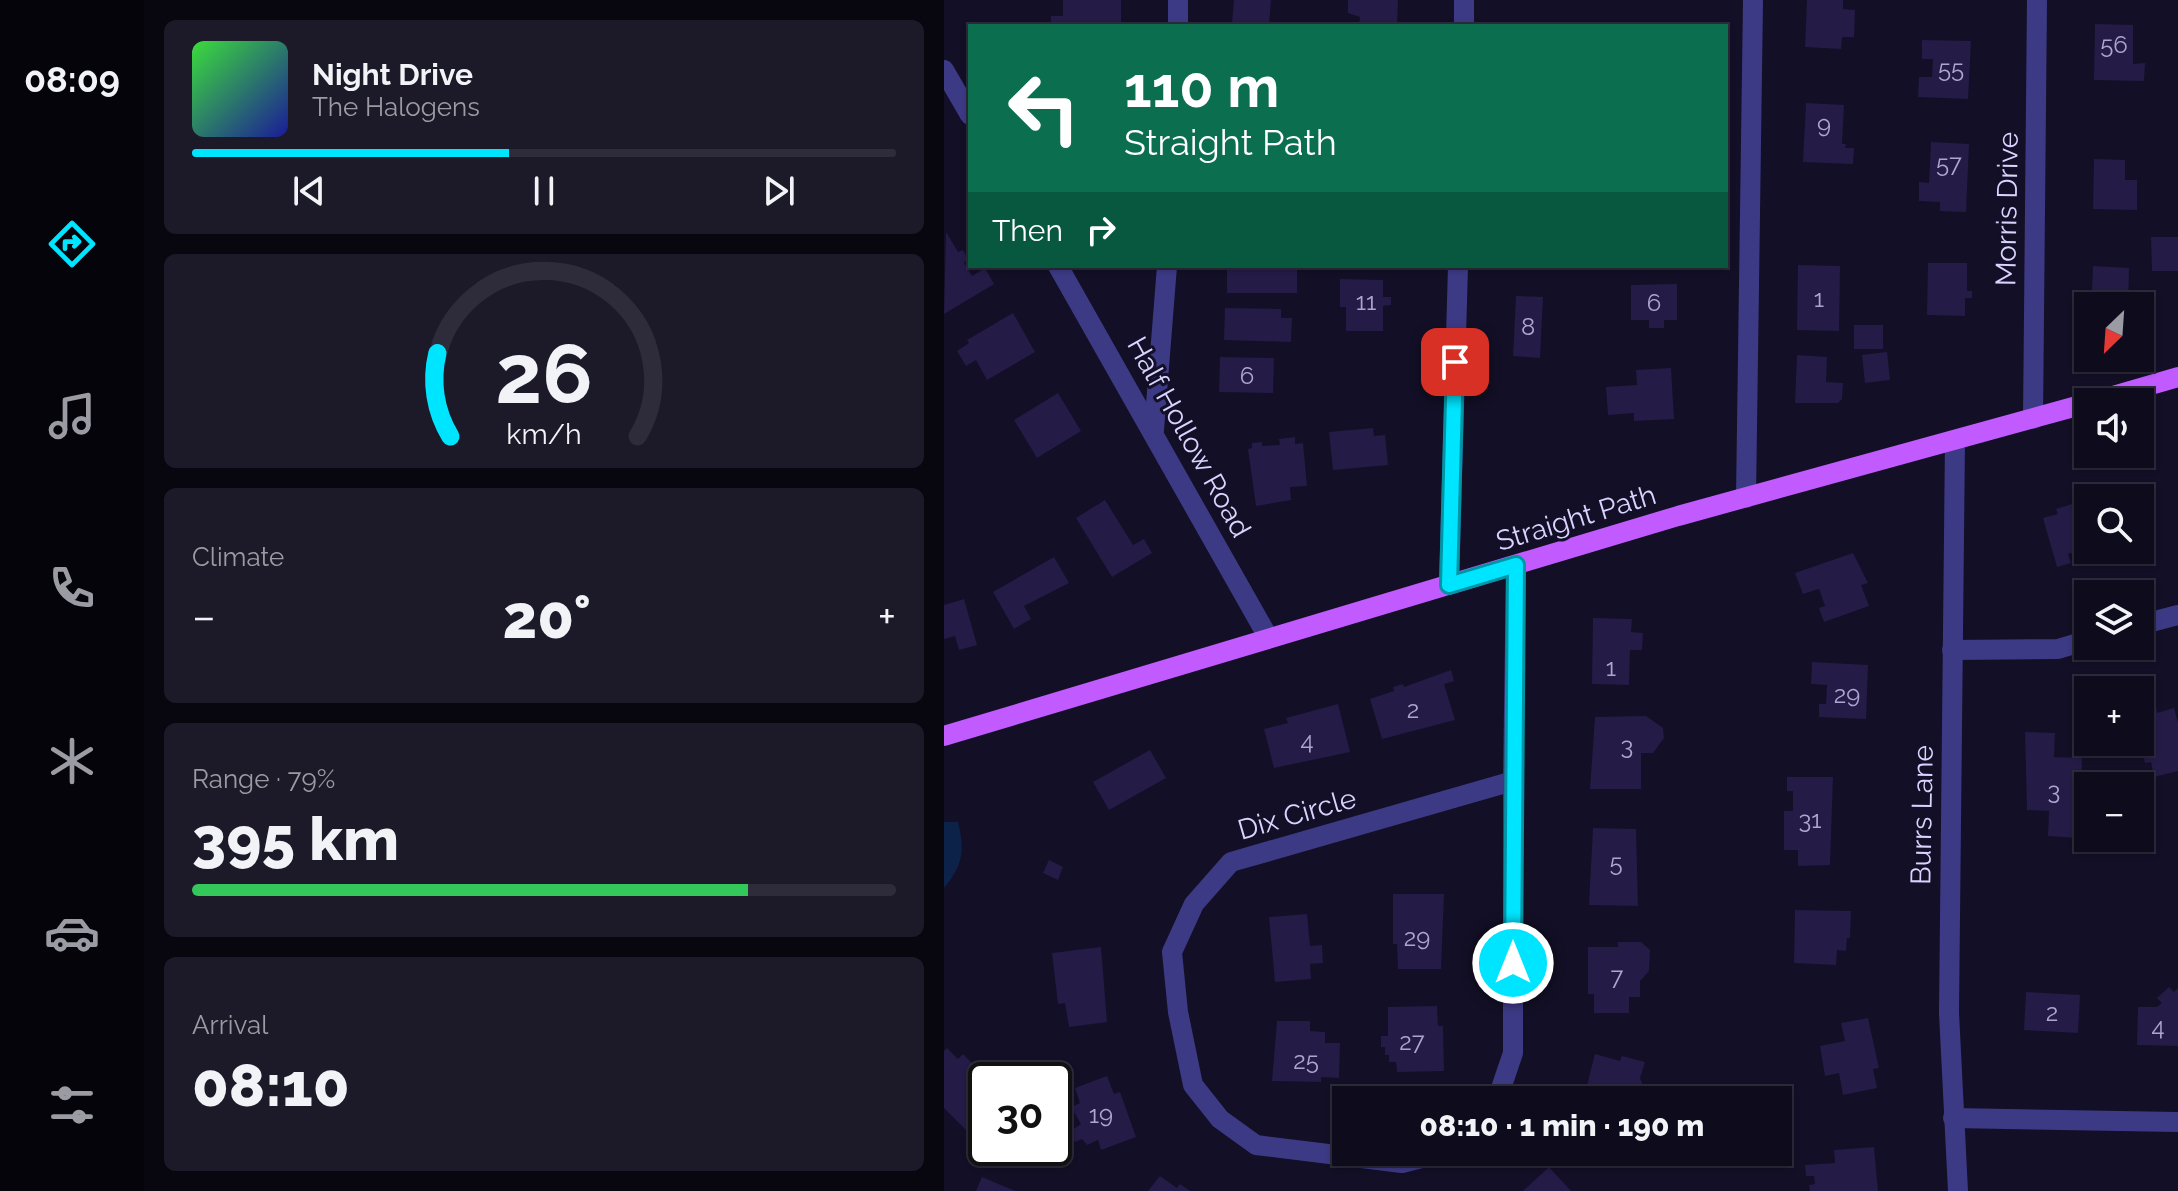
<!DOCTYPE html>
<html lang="en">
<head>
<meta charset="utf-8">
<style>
	:root { --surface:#0e0b1c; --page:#1c1929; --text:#f1f3f6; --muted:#9b9ba3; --line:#2e2b3b; --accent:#00e5ff }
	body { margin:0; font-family:Raleway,sans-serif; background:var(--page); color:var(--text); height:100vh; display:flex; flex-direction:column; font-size:30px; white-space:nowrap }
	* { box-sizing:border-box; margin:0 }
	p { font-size:26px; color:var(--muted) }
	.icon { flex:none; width:44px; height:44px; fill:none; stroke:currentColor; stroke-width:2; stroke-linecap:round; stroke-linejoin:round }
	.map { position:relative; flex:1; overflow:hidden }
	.sheet { display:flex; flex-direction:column; gap:20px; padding:20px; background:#08060f; width:800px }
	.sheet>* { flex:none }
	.hud { position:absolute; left:24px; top:24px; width:760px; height:244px; border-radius:0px; box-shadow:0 2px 6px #0004,0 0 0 2px var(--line); background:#0b6e4f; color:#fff; overflow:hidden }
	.needle { width:52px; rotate:205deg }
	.fabs { position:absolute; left:1130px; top:292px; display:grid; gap:16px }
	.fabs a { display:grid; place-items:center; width:80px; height:80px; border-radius:0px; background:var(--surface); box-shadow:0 2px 6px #0004,0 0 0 2px var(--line); font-size:40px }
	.speed { position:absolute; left:24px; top:1062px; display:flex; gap:16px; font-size:40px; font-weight:700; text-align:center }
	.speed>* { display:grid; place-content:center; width:104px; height:104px; border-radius:50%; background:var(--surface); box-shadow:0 2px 6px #0004,0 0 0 2px var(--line); line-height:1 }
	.speed .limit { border:4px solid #111; border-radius:12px; background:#fff; color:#111 }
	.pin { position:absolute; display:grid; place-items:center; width:68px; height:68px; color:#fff; margin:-34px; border-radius:16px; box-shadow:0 4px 12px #0006 }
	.me { position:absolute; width:88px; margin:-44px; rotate:0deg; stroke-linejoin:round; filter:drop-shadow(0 0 6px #0008) }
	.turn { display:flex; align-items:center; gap:28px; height:168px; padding:0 24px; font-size:36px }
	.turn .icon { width:104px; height:104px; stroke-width:2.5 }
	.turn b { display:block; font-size:56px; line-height:68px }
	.then { display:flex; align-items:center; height:76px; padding:0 24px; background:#0003; gap:16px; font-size:30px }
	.big { font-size:60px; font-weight:800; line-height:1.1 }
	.sheet .tile { flex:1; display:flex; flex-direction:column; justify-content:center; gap:12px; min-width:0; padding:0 28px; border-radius:12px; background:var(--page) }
	.sheet .dial { align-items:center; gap:0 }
	.dial svg { height:208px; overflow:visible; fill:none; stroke:var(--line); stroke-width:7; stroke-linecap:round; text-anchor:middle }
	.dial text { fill:var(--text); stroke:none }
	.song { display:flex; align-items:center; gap:24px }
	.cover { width:96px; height:96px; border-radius:12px; background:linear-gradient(135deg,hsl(120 70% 55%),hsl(240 70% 35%)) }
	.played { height:8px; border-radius:4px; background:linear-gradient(90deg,var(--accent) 45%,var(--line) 45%) }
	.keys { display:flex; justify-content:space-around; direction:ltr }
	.heat { display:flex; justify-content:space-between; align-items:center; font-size:44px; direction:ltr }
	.charge { height:12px; border-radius:6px; background:linear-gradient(90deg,#34c759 79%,var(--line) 0) }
	.trip { position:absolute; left:388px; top:1086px; width:460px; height:80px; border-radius:0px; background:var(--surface); box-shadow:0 2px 6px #0004,0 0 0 2px var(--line); font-weight:800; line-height:80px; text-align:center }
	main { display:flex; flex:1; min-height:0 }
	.menu { display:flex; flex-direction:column; width:144px; justify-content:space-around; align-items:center; background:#06040b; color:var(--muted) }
	.menu .icon { width:56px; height:56px }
	.menu .on { color:var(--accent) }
	.menu b { font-size:36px; color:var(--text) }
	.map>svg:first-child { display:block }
	.water { fill:#0c2248 }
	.building { fill:#241b47 }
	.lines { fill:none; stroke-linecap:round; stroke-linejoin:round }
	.minor { stroke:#3d3a85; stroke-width:20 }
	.major { stroke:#c25bff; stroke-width:20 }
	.route-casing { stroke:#0095a6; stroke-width:20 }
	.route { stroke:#00e5ff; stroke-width:14 }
	.labels { text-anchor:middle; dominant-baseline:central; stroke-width:6; stroke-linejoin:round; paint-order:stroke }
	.number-label { font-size:24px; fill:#aca6d1 }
	.street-label { font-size:28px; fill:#d9d4ff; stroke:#130f26 }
</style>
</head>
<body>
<main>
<nav class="menu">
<b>08:09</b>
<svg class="icon on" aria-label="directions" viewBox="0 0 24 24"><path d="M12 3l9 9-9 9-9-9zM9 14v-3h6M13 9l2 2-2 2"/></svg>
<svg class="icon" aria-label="music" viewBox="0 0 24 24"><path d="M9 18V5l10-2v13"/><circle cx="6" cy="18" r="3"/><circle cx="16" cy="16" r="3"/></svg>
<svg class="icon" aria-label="phone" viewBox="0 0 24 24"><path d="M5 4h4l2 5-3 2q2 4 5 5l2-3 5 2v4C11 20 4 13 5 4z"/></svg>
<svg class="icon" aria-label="climate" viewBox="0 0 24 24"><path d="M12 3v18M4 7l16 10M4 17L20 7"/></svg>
<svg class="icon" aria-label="car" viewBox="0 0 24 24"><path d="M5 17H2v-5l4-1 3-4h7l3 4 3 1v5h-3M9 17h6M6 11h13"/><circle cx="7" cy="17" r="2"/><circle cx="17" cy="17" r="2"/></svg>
<svg class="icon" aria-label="filters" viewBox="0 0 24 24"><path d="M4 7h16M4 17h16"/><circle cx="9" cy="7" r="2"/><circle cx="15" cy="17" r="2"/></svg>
</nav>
<section class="sheet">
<div class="tile">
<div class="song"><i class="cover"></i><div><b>Night Drive</b><p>The Halogens</p></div></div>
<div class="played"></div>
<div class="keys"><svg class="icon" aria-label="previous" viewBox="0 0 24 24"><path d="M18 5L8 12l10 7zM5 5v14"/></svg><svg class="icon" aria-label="pause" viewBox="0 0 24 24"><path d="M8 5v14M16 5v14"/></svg><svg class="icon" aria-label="next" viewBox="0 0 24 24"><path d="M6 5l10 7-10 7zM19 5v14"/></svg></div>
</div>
<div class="tile dial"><svg viewBox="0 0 100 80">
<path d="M14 69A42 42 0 1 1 86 69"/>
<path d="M14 69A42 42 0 0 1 9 37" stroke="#00e5ff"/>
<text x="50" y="56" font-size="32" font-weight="700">26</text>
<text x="50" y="72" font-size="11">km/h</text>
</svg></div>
<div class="tile"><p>Climate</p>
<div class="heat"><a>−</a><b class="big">20°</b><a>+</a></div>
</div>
<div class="tile"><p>Range · 79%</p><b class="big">395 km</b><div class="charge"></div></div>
<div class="tile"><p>Arrival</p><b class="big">08:10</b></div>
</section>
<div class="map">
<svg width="1234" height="1191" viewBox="0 0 1234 1191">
	<rect width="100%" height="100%" fill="#130f26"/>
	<path class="water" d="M0,822H14C21,851 19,865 0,888Z"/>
	<g class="building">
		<path d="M119,0H177V26H107V16H119Z"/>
		<path d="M290,0H327L325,25L288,23Z"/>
		<path d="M404,0H454L453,26H415L416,17L404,13Z"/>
		<path d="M863,0H899V9L911,10L910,37H898L897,49L861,47Z"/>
		<path d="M1151,24L1189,25V64L1201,63L1200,81L1150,80Z"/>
		<path d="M978,40L1027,41L1024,99L974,97L975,77H988L989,59H978Z"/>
		<path d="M862,103L900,105L898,144H902L901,148H910L909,164L859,162Z"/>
		<path d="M987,142L1025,144L1022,212L996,211V202L975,201V182L985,183Z"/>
		<path d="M1150,159L1181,160V180H1193V210L1149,209Z"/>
		<path d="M2,232L14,252L19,250L24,259L20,263L28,276L41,268L50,284L0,314Z"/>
		<path d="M1207,237H1234V271H1208Z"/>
		<path d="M984,263H1023V291H1028V298H1021V316L983,315Z"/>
		<path d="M854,265L896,266L895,331L853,330Z"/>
		<rect x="283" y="266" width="70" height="27"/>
		<path d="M1149,266L1185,268L1184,306H1157L1158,290H1148Z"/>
		<path d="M396,279L439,280V297H447V305L439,306V331H402V307H396Z"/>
		<path d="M733,284V320H720V328H705V320H687V285Z"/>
		<path d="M572,296L599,297L596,358L569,356Z"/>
		<path d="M281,308L337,309V318H348L347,342L280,340Z"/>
		<path d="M69,313L91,352L43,380L32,360L22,366L13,351L25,343L23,340Z"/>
		<rect x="910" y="325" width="29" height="24"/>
		<path d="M943,352L946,380L921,383L918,355Z"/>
		<path d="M853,355L883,357L882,382L899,383L898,399L894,403H851Z"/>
		<path d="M276,357L330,358L329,393L275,392Z"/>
		<path d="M727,368L730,419L690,421V413L664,415L662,387L693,385L692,370Z"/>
		<path d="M114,393L137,431L93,458L70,420Z"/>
		<path d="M429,428L430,436L441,435L444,465L389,470L385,432Z"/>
		<path d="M351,437V444L359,443L363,486L346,487L347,500L312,506L304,449L308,448V443L318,442V446L336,445L335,439Z"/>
		<path d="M1144,499V548L1124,554L1127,563L1113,567L1099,518L1114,514L1112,509Z"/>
		<path d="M161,500L189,545L200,539L208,553L168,577L132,518Z"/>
		<path d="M909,553L924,583L917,585L925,606L880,622L875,608L881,606L875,589L859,594L851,573Z"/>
		<path d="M110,557L125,583L80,606L87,619L70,629L49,592Z"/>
		<path d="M20,599L33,645L15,650L11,636L0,639V605Z"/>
		<path d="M649,618L688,619L687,632L699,633L698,650H686L685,685L648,684Z"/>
		<path d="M868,662L924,665L922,719L875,717V704H882L883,685L867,684Z"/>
		<path d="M507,670L510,681L500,684L511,720L438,739L426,699L450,691L449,687L459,684L460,687Z"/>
		<path d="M394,704L406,752L330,768L320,729L344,723L342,718Z"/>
		<path d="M1212,706L1213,713L1230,708L1234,723V771L1210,777L1207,762L1201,763L1196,742V710Z"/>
		<path d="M702,716L719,728L720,738L709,753H697V789H646L651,717Z"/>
		<path d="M1081,732L1111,733L1110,757L1138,758L1135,838L1104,836L1105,811L1083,810Z"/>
		<path d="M206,750L222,778L165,810L149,782Z"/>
		<path d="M843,777H889L886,865L854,866V850H840V811H849V791H843Z"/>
		<path d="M649,828L692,829L694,906L645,905Z"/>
		<path d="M105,860L119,867L114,880L99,873Z"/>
		<path d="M449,894H500L497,969H454L453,944H449Z"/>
		<path d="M851,910L907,911L906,938H903L902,951L893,950L892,965L850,963Z"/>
		<path d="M363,914L366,946L378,945L379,963L366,964L367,979L331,982L325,917Z"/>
		<path d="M674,942H697L706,950L705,971L696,981V997H685V1013H650V994H644V947H674Z"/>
		<path d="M157,947L163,1022L125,1027L121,1003L114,1004L108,953Z"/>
		<path d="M1225,987L1230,992L1234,988V1046L1193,1045L1194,1007H1213L1218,1003L1213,998Z"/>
		<path d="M1082,992L1136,995L1134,1033L1080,1030Z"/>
		<path d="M493,1006L494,1026H499L500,1071L453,1072L452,1062H445V1055H441V1047H437V1036H444V1007Z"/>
		<path d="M924,1018L935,1068L929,1069L933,1088L899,1095L895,1073L881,1076L876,1046L901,1041L897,1023Z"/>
		<path d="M333,1021H366V1031L381,1032V1043H396L395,1078L377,1077V1082L328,1081Z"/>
		<path d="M3,1048L14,1059L19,1054L42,1078V1119L26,1134L0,1108V1051Z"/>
		<path d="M651,1054L676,1061L678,1056L701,1062L696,1078L705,1100H635L637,1092L641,1093Z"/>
		<path d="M163,1076L170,1094L176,1092L192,1137L157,1150L154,1140L143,1145L138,1139L131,1142L126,1131L137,1124L127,1107L136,1103L131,1088Z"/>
		<path d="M930,1147L934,1191H866L865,1185L871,1184L870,1176H862L861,1165L891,1163L890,1150Z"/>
		<path d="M695,1152H712L702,1159Z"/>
		<path d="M605,1167L627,1191H579Z"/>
		<path d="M216,1176L233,1188L236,1184L246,1191H204Z"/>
		<path d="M38,1177L71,1191H32Z"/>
	</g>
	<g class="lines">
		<g class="minor">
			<path d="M234,26V0"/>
			<path d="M520,26V0"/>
			<path d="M0,70L26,115"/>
			<path d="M114,266L324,637"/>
			<path d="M1089,419L1093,0"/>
			<path d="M210,430L223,266"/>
			<path d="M1011,440L1005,1013L1014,1191"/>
			<path d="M802,498L809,0"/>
			<path d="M505,585L514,266"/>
			<path d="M1196,625L1234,615"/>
			<path d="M1008,650L1114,649L1144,640"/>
			<path d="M569,781L572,565"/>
			<path d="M1009,1118L1234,1122"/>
			<path d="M501,1152L458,1163L312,1145L276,1119L249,1085L234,1012L228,952L250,904L287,862L569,781V1053L553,1100"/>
		</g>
		<g class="major">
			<path d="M1148,402L1234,377"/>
			<path d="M0,736L734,516L1144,403"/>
		</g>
	</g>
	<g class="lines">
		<defs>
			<path id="route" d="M511,362L505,585L572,565L569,963"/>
		</defs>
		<use href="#route" class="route-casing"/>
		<use href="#route" class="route"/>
	</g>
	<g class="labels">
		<g class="number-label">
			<text x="1170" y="44">56</text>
			<text x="1007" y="68">55</text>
			<text x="880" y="124">9</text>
			<text x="1005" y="163">57</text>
			<text x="875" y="298">1</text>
			<text x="422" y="301">11</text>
			<text x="710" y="302">6</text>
			<text x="584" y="326">8</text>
			<text x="303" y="375">6</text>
			<text x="667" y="667">1</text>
			<text x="903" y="694">29</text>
			<text x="469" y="709">2</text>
			<text x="363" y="740">4</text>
			<text x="683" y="745">3</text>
			<text x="1110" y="790">3</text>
			<text x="866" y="819">31</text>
			<text x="672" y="862">5</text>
			<text x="473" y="937">29</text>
			<text x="673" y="976">7</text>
			<text x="1108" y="1012">2</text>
			<text x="1214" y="1026">4</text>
			<text x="468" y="1041">27</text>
			<text x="362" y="1060">25</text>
			<text x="157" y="1114">19</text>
		</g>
		<g class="street-label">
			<text transform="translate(1063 209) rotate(-89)">Morris Drive</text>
			<text transform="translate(245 437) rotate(61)">Half Hollow Road</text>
			<text transform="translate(632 518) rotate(-17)">Straight Path</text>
			<text transform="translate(353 814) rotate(-16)">Dix Circle</text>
			<text transform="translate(978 815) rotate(-89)">Burrs Lane</text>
		</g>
	</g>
</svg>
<div class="fabs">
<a><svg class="needle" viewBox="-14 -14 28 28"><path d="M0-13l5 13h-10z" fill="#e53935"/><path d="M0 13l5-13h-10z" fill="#9b9ba3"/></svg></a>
<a><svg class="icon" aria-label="sound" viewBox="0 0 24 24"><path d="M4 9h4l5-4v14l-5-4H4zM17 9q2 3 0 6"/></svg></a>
<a><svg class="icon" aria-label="search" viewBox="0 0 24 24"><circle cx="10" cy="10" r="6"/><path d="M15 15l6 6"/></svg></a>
<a><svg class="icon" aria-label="layers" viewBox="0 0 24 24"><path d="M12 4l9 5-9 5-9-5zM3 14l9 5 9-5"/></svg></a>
<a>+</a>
<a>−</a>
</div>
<div class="speed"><div class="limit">30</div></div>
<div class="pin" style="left:511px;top:362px;background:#d93025"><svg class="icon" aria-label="arrive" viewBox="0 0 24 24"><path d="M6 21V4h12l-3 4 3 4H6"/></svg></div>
<svg class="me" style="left:569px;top:963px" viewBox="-20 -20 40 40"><circle r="17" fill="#00e5ff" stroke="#fff" stroke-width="3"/><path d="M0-11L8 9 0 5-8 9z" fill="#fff"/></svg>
<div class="trip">08:10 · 1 min · 190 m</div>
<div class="hud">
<div class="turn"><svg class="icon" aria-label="left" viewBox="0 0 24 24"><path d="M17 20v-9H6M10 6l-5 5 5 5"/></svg><div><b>110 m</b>Straight Path</div></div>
<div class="then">Then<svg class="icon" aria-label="right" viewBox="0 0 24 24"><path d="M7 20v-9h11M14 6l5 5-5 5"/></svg></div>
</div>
</div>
</main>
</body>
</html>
